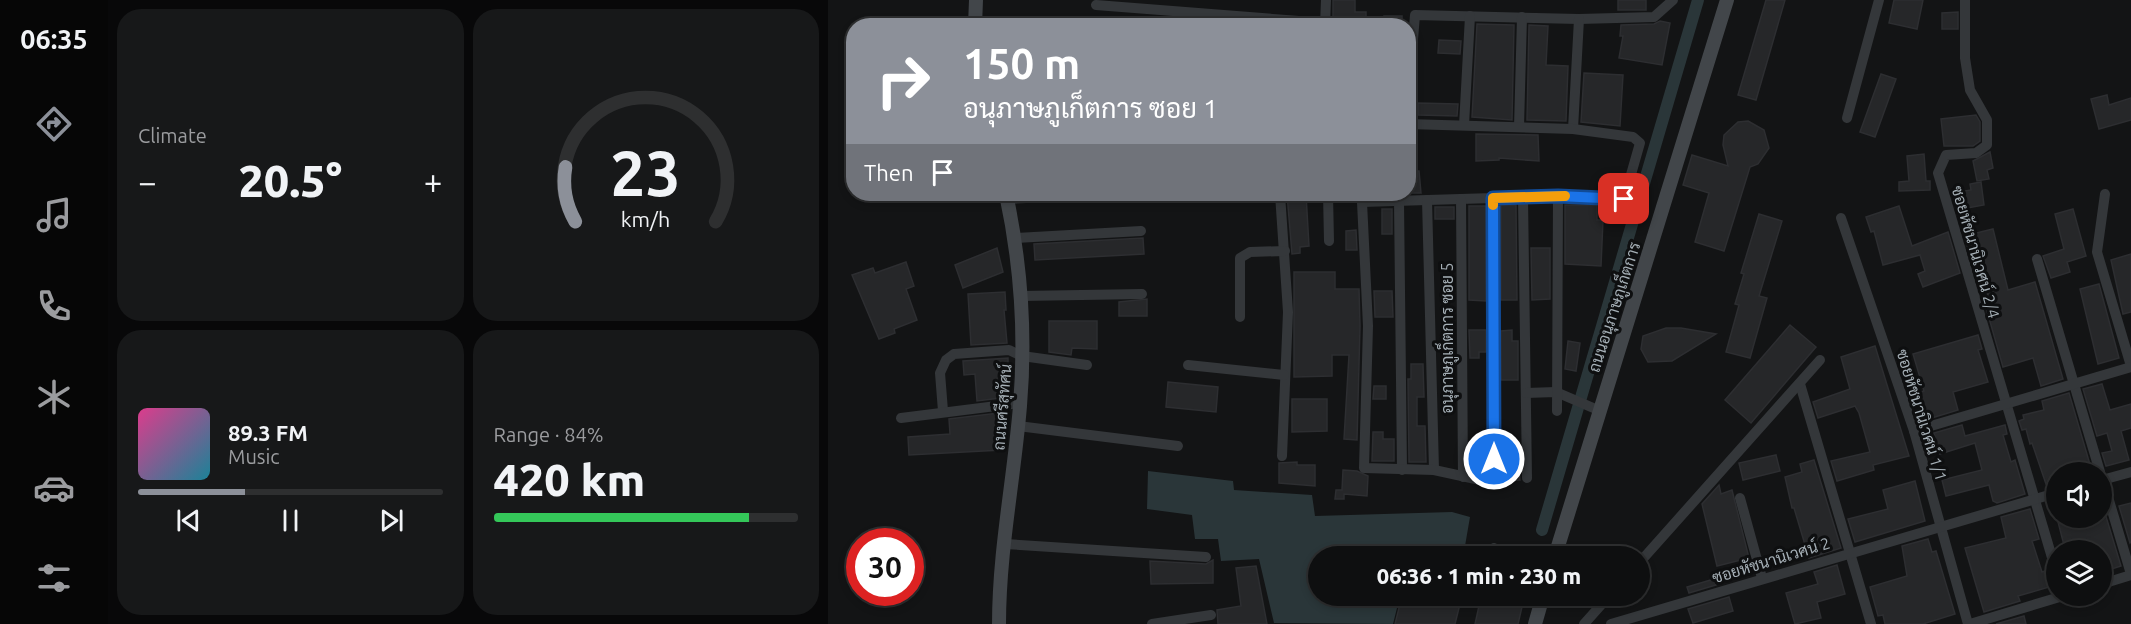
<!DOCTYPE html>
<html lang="en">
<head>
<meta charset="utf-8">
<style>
	:root { --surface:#0e0f10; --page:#171819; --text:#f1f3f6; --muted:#9b9c9f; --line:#2e2f30; --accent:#8c9099 }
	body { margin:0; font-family:Ubuntu,Sarabun,sans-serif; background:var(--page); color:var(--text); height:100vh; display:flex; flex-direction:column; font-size:22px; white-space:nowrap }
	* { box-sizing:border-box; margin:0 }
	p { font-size:20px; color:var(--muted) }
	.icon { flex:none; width:33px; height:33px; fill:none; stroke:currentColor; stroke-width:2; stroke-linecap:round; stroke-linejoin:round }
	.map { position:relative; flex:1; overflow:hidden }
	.sheet { display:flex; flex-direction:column; gap:9px; padding:9px; background:#080809; width:720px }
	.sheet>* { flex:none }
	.hud { position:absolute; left:18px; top:18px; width:570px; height:183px; border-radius:24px; box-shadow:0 3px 9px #0003,0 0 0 2px var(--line); background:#8c9099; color:#fff; overflow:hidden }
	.controls { position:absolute; left:1218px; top:462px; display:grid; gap:12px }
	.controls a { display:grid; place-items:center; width:66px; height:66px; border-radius:50%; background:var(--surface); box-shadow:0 3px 9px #0003,0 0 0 2px var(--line); font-size:30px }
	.speed { position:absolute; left:18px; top:528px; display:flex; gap:12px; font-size:30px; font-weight:700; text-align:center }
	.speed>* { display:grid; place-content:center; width:78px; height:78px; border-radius:50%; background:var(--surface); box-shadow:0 3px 9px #0003,0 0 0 2px var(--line); line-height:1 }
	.speed .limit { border:9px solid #d22; background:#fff; color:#111 }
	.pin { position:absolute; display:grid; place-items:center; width:51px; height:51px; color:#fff; margin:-26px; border-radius:12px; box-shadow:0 3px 9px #0006 }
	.me { position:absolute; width:66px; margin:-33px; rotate:0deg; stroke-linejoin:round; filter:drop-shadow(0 0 4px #0008) }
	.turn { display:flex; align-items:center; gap:21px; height:126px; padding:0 18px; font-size:27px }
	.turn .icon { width:78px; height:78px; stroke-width:2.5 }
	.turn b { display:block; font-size:42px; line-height:51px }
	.then { display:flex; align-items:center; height:57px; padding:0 18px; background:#0003; gap:12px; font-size:22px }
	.big { font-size:45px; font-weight:800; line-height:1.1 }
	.sheet .card { flex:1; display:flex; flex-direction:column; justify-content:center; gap:9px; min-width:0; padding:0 21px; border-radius:24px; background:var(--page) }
	.sheet .dial { align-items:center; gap:0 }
	.dial svg { height:156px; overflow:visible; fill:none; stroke:var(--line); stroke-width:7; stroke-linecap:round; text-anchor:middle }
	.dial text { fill:var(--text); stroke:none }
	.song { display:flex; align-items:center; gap:18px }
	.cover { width:72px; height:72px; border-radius:9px; background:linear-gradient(135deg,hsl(330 70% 55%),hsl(190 70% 35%)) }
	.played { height:6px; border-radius:3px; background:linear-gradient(90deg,var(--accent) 35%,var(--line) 35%) }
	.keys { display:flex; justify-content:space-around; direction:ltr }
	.heat { display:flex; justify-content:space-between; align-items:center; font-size:33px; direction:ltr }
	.charge { height:9px; border-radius:4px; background:linear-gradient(90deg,#34c759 84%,var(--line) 0) }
	.sheet .tiles { flex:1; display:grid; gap:9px; grid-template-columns:repeat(2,1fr) }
	.trip { position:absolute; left:480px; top:546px; width:342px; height:60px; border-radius:30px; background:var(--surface); box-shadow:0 3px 9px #0003,0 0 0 2px var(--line); font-weight:800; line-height:60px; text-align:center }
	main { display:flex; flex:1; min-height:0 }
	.menu { display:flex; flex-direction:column; width:108px; justify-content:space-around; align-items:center; background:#060606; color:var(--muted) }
	.menu .icon { width:42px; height:42px }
	.menu .current { color:var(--accent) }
	.menu b { font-size:27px; color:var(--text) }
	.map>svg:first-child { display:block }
	.water { fill:#2a3639 }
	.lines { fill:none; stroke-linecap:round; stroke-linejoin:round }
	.canal { stroke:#2a3639; stroke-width:12 }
	.building { fill:#262729; stroke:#2d2e31; stroke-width:1.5 }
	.street { stroke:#34373a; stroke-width:10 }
	.secondary { stroke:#42464a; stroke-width:14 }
	.route-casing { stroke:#114b97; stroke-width:15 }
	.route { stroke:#1a73e8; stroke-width:10 }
	.slow { stroke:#f59e0b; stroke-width:10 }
	.labels { text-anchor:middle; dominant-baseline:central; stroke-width:6; stroke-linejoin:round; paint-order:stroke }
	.street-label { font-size:16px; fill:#a5afb6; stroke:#0e0f10 }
</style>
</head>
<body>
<main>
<nav class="menu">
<b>06:35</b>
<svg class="icon current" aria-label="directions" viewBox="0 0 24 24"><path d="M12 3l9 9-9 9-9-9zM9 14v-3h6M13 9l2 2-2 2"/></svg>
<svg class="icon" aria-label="music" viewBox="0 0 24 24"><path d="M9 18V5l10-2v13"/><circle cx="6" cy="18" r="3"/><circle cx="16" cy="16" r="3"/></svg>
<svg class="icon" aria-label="phone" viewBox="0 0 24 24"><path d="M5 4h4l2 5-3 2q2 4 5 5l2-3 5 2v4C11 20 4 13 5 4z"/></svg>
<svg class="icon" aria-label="climate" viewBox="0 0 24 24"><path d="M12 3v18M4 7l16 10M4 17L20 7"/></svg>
<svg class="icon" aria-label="car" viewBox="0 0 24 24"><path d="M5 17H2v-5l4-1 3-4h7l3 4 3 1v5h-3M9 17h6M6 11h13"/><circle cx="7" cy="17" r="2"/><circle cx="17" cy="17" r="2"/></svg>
<svg class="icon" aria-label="filters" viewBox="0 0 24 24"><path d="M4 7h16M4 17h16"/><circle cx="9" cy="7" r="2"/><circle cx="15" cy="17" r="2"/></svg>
</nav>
<section class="sheet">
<div class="tiles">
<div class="card"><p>Climate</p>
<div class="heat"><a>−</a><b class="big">20.5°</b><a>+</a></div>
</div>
<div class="card dial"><svg viewBox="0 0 100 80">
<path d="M14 69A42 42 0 1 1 86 69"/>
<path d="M14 69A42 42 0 0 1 9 41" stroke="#8c9099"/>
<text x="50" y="56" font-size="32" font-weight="700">23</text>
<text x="50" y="72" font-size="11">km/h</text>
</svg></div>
<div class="card">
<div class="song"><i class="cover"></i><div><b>89.3 FM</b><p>Music</p></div></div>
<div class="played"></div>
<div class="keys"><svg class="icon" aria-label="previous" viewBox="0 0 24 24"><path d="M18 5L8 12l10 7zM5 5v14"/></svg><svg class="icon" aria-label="pause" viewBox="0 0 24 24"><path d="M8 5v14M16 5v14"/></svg><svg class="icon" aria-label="next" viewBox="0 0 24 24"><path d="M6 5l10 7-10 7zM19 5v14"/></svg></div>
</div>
<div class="card"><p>Range · 84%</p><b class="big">420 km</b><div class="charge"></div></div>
</div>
</section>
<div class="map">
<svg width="1303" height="624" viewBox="0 0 1303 624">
	<rect width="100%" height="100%" fill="#131415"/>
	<path class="water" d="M320,471L405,481L406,490L484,495L487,516L624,512L642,517L637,546L655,551L653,556H490V596H572L565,624L446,623L431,559L393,561L390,539H367L364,515L319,509Z"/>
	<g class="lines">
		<path class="canal" d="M714,530L870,0"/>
	</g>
	<g class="building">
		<path d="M505,0H527V12H538V22L505,26Z"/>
		<rect x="790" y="0" width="28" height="10"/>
		<path d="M938,0H957L928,100L910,95Z"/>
		<path d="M1066,0H1095L1089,29L1061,23Z"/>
		<path d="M1130,12V29H1114V13Z"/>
		<rect x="556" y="16" width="18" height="10"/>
		<path d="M832,21L842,23L834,65L791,58L795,36H792L793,25L826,24Z"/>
		<path d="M649,24L686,25L684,120L644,117Z"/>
		<path d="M701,25L720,26L718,65L740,66L738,121L699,120Z"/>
		<path d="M611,40L633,41L632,54L610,53Z"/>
		<path d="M756,73L795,75L792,126L753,122Z"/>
		<path d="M1053,74L1068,79L1047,137L1032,132Z"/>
		<path d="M1279,95L1281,105L1303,98V120L1271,129L1263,99Z"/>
		<path d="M590,103L630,104L629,116L590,115Z"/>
		<path d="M1148,115L1152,122V141L1145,146H1116L1113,119Z"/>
		<path d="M920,121L936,130L941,148L930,164L922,167L896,251L867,242L881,193L855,185L864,155L900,166L895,145L896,135L910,122Z"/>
		<path d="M648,134L710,135L711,161L671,158V160L648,161Z"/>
		<path d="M1162,152L1165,168L1159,170L1161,179L1149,181L1145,161Z"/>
		<path d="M1096,154L1098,181H1102V190L1071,191V182L1081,181L1079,156Z"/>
		<path d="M580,171H591L593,193H580Z"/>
		<path d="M1153,182L1156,205L1129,210L1125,193L1143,190L1142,184Z"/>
		<path d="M459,194H478L481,246L472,247V253L464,254Z"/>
		<path d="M673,205H688L689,300H673Z"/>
		<path d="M737,205H769V220H775L773,266L737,264Z"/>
		<path d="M641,206H658V301L641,300Z"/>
		<path d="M1071,206L1084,246L1120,232L1132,273L1095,287L1090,274L1097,271L1092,255L1055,265L1046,231L1043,232L1038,217Z"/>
		<rect x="607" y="207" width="19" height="12"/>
		<rect x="554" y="209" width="10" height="25"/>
		<path d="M1245,209L1258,256L1239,262L1242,272L1223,278L1215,256L1236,249L1227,214Z"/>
		<path d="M931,214L954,221L931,296L939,298L922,358L898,352L911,305L907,304L916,274L913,273Z"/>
		<path d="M1165,229L1180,290L1207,282L1235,379L1213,386L1205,358L1175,367L1155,297L1160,296L1149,249L1141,251L1136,236Z"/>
		<path d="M528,230L529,250H518V231Z"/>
		<path d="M315,238L316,254L207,260L206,244Z"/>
		<path d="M169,248L175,272L135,288L127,265Z"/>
		<path d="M703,248H722V299L704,300Z"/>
		<path d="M1303,254V312L1295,314L1283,260Z"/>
		<path d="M78,262L86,286L78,289L89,320L66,329L67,333L51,339L24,275L45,268L47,273Z"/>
		<path d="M466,272H507V289H531L532,326L529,440L516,439L521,355H504V376L466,377Z"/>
		<path d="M1271,284L1291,358L1270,364L1252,289Z"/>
		<path d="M546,291H564L565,317H547Z"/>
		<path d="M177,292L178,310H176L179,343L143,345L140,294Z"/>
		<path d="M319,299V316H291V302Z"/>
		<path d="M221,321H269V349L244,348L243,355L221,352Z"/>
		<path d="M962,325L988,347L923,423L897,400Z"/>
		<path d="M838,328H853L888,334L844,361L820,362L813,349L815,336Z"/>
		<path d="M641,330H658V352H651V358H642Z"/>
		<path d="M684,330V341H690V380H673V331Z"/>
		<path d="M1150,335L1154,349L1150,350L1160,382L1125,392L1130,410L1097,420L1089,393L1096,391L1085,354Z"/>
		<path d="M740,341L752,343L748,371L737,369Z"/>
		<path d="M1047,346L1081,456L1045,465L1046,470L1009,481L1003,461L1042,452L1031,413L1027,406L990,418L985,402L1022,389L1013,357Z"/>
		<path d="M180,358V397L149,401L147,374L136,375L135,361Z"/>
		<path d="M583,364H595L596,397H589V426H597L598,462H581L580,379H583Z"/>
		<path d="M340,382L390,387L388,412L338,407Z"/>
		<path d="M1274,384L1282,410L1303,404V428L1293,431L1301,460L1278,466L1274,453L1284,451L1279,433L1269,436L1255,389Z"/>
		<path d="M546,386H558V399H545Z"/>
		<path d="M1241,393L1263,468L1247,472H1228V481L1218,484L1204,443L1202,444L1198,429L1194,430L1191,421L1196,419L1195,415L1216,410L1214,401Z"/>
		<path d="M464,399H499V431L464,432Z"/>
		<path d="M179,412L180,429H173L174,450L81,455L80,437L122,434L121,419Z"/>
		<path d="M1134,425L1137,436L1177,425L1179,434L1175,435L1183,462L1187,460L1197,494L1169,503L1165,501L1161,485L1118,496L1114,480L1154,470L1147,443L1112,454L1106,433Z"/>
		<path d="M545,432H555V439H566V461H544Z"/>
		<path d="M948,455L952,471L915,480L911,463Z"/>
		<path d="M986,460L1013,548L981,558L966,508H964L957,477L974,472L972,464Z"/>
		<path d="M469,462V465H487V486L451,483V463Z"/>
		<path d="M674,468H691L692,480L674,481Z"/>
		<path d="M515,470L529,471L540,476L539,496L516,494V499H507L508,490H514Z"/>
		<path d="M1087,481L1097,521L1027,542L1020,519L1060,509L1055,490Z"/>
		<path d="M891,485L893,494L904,490L921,558L889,566L874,504Z"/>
		<path d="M1303,503V542L1302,543L1291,506Z"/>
		<path d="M1202,509L1211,539L1204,541L1214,572L1220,570L1222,576L1228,578V585L1190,596L1192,601L1156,612L1137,548L1178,538L1173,517Z"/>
		<path d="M1276,510L1293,566L1274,572V550H1256L1254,541L1236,545L1229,518H1274V511Z"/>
		<path d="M1100,539L1104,552L1108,551L1127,614L1095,624H1057L1055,615L1050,616L1042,587L1079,576L1074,546Z"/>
		<path d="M385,560V583L323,584L322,561L378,564Z"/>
		<path d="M1009,565L1017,594L989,602L993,618L967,624L958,593L990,584L986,572Z"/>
		<path d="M428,566L439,624H390L389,610L413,606L408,568Z"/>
		<path d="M886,579L888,585L861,593L859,587Z"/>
		<path d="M574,596H634L627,624H567Z"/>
		<path d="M653,597L694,607L690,624H647Z"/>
		<path d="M901,597L905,611L865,623L860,609Z"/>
		<path d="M1196,616L1198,624H1168Z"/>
	</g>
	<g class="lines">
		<g class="street">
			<path d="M1137,0V58L1142,90L1159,120V145L1148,153L1118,155L1110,173L1228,571"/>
			<path d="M268,5L497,23"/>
			<path d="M497,26L498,0"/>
			<path d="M580,99L587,15L751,19L826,17L845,0"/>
			<path d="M1019,118L1051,0"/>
			<path d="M636,125L642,16"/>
			<path d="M691,127L694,17"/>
			<path d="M745,129L751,19"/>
			<path d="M452,194L460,312L454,456"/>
			<path d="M500,194L501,241"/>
			<path d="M533,194L534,202L730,196L796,199L812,143L805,137L745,129L580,124"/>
			<path d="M1277,194L1269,252L1303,366"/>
			<path d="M695,198L699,478"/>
			<path d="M179,199L282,194"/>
			<path d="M633,199L635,477"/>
			<path d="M599,200L606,470"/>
			<path d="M571,201L574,470"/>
			<path d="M534,202L540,326L536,468L606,470L666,483L665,199"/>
			<path d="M1013,218L1086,431L1140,624"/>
			<path d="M187,238L313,231"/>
			<path d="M1209,259L1272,472"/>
			<path d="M193,296L314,294"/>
			<path d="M412,317V258L422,252L457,251"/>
			<path d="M360,365L456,375"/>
			<path d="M972,384L1043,624"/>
			<path d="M698,393L728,392L770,410"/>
			<path d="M115,411L112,373L118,360L126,354L181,350L194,356L259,365"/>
			<path d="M729,411L730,196"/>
			<path d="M73,418L192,403"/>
			<path d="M190,426L350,446"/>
			<path d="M1086,431L1303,367"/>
			<path d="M1274,477L1303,574"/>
			<path d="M1274,480L1303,472"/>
			<path d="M912,498L934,578"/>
			<path d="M177,544L378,557"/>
			<path d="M664,556L666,548"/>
			<path d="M812,562L992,360"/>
			<path d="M1274,584L1303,575"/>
			<path d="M676,596L713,603"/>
			<path d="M324,624L383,615"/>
			<path d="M756,624L781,596"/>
			<path d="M783,624L1228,493"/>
			<path d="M1142,624L1235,596"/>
		</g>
		<g class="secondary">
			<path d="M147,26L148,0"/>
			<path d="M727,556L899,0"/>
			<path d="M171,624C171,551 186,479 192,406C198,334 193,264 178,194"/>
			<path d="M707,624L715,596"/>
		</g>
	</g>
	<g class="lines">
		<defs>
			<path id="route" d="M666,459L665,198L730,196L796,199"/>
		</defs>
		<use href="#route" class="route-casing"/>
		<use href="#route" class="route"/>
		<path class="slow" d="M665,205V198L737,196"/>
	</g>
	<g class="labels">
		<g class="street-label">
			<text transform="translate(1148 252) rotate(74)">ซอยหัชนานิเวศน์ 2/4</text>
			<text transform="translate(786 307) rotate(-72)">ถนนอนุภาษภูเก็ตการ</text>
			<text transform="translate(619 338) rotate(-90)">อนุภาษภูเก็ตการ ซอย 5</text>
			<text transform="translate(174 407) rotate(-85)">ถนนศรีสุทัศน์</text>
			<text transform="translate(1094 415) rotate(73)">ซอยหัชนานิเวศน์ 1/1</text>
			<text transform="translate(943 560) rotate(-17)">ซอยหัชนานิเวศน์ 2</text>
		</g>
	</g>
</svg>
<div class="controls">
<a><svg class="icon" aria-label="sound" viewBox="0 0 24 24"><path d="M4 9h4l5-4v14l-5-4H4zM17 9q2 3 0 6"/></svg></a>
<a><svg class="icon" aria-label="layers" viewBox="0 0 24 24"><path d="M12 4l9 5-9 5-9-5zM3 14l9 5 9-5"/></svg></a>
</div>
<div class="speed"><div class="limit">30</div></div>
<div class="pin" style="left:796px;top:199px;background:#d93025"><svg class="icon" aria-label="arrive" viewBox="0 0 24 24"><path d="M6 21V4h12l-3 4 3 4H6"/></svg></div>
<svg class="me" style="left:666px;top:459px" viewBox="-20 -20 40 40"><circle r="17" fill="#1a73e8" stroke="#fff" stroke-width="3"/><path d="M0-11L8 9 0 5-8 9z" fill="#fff"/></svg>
<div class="trip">06:36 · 1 min · 230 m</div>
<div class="hud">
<div class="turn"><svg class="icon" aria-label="right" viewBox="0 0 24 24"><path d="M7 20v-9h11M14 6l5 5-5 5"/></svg><div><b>150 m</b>อนุภาษภูเก็ตการ ซอย 1</div></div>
<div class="then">Then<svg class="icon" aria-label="arrive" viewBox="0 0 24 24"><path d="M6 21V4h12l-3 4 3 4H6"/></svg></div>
</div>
</div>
</main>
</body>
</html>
